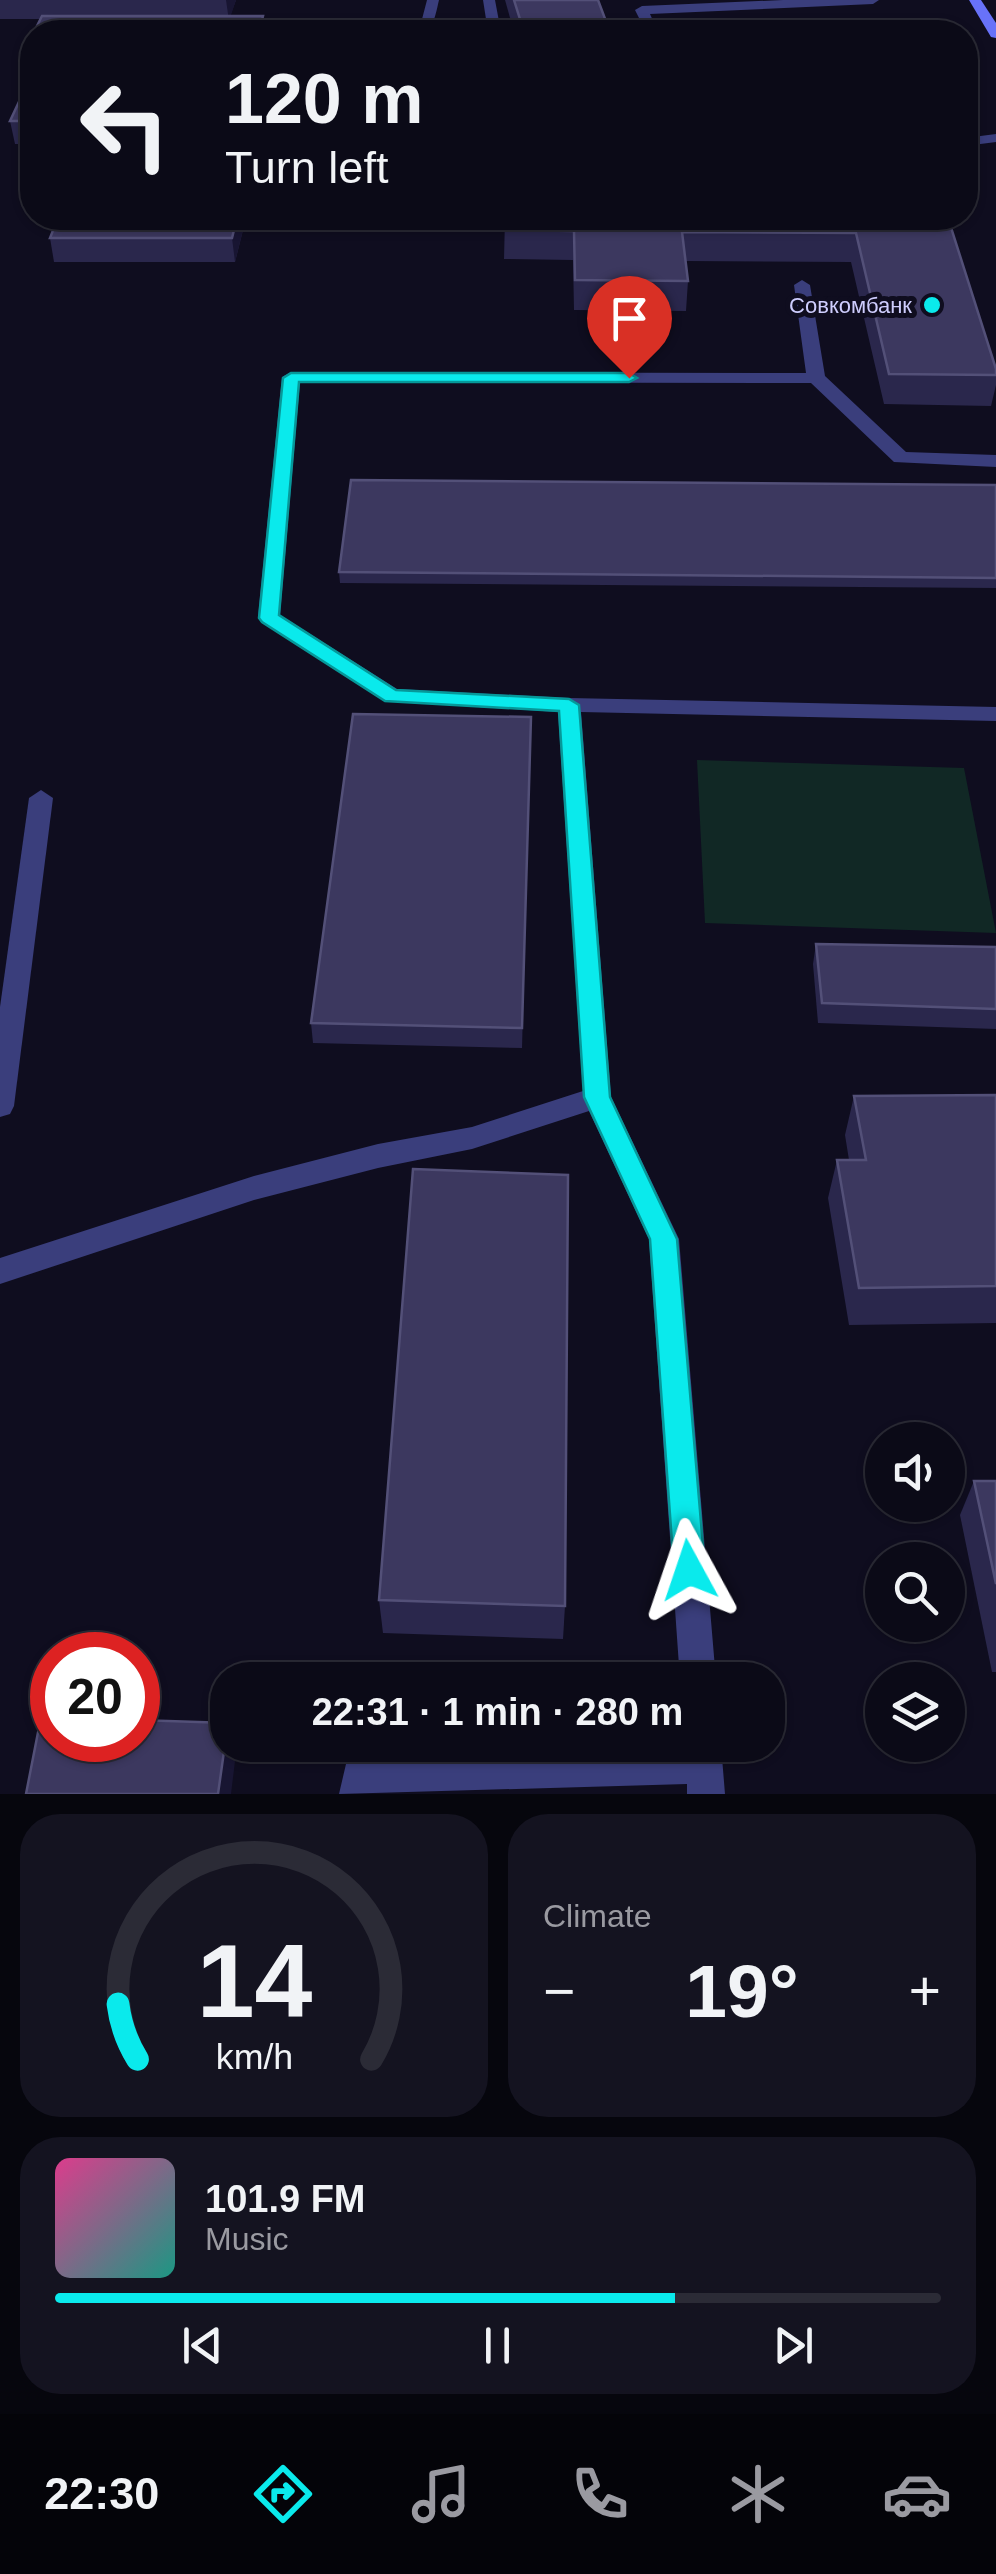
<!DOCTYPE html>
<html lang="en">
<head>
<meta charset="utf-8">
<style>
	:root { --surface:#0b0a17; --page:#141320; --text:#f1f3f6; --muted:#9a9aa1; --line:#2b2b36; --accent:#0aeaec }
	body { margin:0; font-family:Helvetica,sans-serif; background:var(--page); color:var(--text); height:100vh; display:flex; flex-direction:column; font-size:38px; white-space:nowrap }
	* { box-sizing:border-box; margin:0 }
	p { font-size:32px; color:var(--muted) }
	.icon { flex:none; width:55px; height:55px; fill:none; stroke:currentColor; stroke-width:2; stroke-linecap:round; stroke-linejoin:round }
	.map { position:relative; height:1794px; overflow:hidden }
	.details { display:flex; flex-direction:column; gap:20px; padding:20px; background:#06060d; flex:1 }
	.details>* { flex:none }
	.guide { position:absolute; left:20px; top:20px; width:958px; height:210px; border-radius:40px; box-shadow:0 2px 8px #0004,0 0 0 2px var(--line); background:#0b0a17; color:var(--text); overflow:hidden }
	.tools { position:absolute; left:865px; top:1422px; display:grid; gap:20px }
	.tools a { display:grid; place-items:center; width:100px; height:100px; border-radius:50%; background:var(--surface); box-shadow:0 2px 8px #0004,0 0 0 2px var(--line); font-size:50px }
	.speed { position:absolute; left:30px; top:1632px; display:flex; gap:20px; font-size:50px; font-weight:700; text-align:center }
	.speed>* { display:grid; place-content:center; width:130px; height:130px; border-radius:50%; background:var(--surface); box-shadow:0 2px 8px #0004,0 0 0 2px var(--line); line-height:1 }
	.speed .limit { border:15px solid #d22; background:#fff; color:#111 }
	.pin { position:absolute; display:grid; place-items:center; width:85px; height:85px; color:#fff; margin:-102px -42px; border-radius:50% 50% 50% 0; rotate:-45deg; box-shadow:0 0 10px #0007 }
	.pin .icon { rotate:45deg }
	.me { position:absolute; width:110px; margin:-55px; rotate:355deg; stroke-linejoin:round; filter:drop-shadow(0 0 8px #0008) }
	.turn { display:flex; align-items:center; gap:35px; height:210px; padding:0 40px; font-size:45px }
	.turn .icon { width:130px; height:130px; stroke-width:2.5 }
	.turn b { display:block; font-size:70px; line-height:85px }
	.big { font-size:75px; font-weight:700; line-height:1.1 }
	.details .tile { flex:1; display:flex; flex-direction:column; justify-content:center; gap:15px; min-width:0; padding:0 35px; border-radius:40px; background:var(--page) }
	.details .dial { align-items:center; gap:0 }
	.dial svg { height:260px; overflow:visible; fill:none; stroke:var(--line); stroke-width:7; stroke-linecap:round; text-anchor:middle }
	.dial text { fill:var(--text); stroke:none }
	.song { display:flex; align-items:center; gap:30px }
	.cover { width:120px; height:120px; border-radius:15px; background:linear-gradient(135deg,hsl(330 70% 55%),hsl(170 70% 35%)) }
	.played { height:10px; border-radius:5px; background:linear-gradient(90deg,var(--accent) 70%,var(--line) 70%) }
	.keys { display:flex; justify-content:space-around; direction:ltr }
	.heat { display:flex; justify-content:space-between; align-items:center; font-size:55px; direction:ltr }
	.details .tiles { flex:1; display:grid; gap:20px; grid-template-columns:1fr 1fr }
	.tile:last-child { grid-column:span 2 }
	.trip { position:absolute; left:210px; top:1662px; width:575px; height:100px; border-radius:40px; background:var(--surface); box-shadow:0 2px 8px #0004,0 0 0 2px var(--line); font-weight:700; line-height:100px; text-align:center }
	.tabs { display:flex; height:160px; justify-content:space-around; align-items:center; background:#040409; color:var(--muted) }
	.tabs .icon { width:70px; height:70px }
	.tabs .selected { color:var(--accent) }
	.tabs b { font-size:45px; color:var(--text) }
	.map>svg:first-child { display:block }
	.green { fill:#112825 }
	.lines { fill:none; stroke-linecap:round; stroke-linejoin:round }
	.lane { fill:#3a3e7c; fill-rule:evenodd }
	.secondary { fill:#6872f9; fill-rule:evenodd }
	.wall { fill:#2a274c }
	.shaded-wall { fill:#181532 }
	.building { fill:#3c385f; stroke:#535078; stroke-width:2.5 }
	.route { fill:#0aeaec; stroke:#069899; stroke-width:2.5 }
	.poi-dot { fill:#0aeaec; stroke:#0f0d1f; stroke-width:4 }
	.labels { text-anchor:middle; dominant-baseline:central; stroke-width:10; stroke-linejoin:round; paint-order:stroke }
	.far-poi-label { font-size:22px; fill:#cecdfd; stroke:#0f0d1f; text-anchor:end }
</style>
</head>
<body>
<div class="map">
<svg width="996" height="1794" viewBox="0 0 996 1794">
	<rect width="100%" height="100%" fill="#0f0d1f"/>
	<path class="green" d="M697,760L964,768L996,933L705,923Z"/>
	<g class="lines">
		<g class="lane">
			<path d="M427,0H439C434,21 434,32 410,32L421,23Z"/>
			<path d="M483,0H495L501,32H488Z"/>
			<path d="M783,0H879L873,4L650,14L658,32H646L635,10L642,6Z"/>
			<path d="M996,134V142L965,146V138Z"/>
			<path d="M802,280L810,285L825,376L906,452L996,455V467L894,462L811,383L300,382L280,615L397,689L569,698L996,707V721L581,712L611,1097L679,1239L716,1680H680L649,1239L589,1111L472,1149L378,1168L254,1200L0,1284V1258L254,1176L378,1144L472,1127L583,1091L558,712L384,701L261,622L258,617L282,377L291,372L806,373L794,285Z"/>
			<path d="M41,790L53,798L14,1106L10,1114L0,1117V1007L29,798Z"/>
			<path d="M721,1745L725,1794H687V1784L339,1794L346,1764L359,1759Z"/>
		</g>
		<path class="secondary" d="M969,0H981L996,23V38L991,37Z"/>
	</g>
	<g class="wall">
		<path d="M0,0H236L230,16H263L265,32H34L40,19H0Z"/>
		<path d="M505,0H598L610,32H514Z"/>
		<path d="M32,35V74H28L24,51Z"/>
		<path d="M32,76V144H15L10,121Z"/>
		<path d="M246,218L235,262H54L50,238Z"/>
		<path d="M505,218H948L996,369V385L991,406L884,404L851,262L686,261L688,281L686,311L574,310L573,260L504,259Z"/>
		<path d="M996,485V588L340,583L339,572Z"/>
		<path d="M531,717L522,1048L313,1043L311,1023Z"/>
		<path d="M816,944L996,947V1029L818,1023L813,964Z"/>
		<path d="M996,1095V1323L849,1325L828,1198L837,1160H849L845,1135L854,1096Z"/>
		<path d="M974,1481H996V1672H992L960,1515Z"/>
		<path d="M379,1600L565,1606L563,1639L383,1633Z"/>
	</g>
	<g class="shaded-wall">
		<path d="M226,0H236L229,21Z"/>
		<path d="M263,16L265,32H259Z"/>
		<path d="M237,218H246L235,262L232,238Z"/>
		<path d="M228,1723V1745H234L236,1753L231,1794H218Z"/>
	</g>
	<g class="building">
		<path d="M514,0H598L610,32H524Z"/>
		<path d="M42,16H263L259,32H34Z"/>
		<path d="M32,35V51H24Z"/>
		<path d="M31,76H32V121H10Z"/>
		<path d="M58,218H237L232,238H50Z"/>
		<path d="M505,218H948L996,369V375L889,374L856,233L682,232L688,281L575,280L574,231L504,230Z"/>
		<path d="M351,480L996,485V578L339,572Z"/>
		<path d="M353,714L531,717L522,1028L311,1023Z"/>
		<path d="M816,944L996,947V1009L822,1003Z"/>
		<path d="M996,1095V1286L859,1288L837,1160H866L854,1096Z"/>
		<path d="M413,1169L568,1175L565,1606L379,1600Z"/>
		<path d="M974,1481H996V1584Z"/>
		<path d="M41,1717L52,1718V1740H138V1720L228,1723L218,1794H26Z"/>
	</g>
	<path class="route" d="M291,373H629L637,378L629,382H299L279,615L396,690L569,699L579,705L610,1097L677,1239L705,1570L700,1581L689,1585L678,1581L674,1570L650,1239L584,1097L559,711L385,701L262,622L259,618L283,378Z"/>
	<circle class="poi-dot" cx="932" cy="305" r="10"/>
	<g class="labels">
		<g class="far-poi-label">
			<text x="912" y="305">Совкомбанк</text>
		</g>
	</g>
</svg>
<div class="tools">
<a><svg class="icon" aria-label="sound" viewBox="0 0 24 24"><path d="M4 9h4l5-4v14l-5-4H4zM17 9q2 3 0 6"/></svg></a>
<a><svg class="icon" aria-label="search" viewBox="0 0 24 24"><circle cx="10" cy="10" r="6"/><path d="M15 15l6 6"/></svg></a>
<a><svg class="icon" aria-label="layers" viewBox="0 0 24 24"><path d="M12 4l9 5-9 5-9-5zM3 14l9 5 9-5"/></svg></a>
</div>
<div class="speed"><div class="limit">20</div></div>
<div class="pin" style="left:629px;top:378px;background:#d93025"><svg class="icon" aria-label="arrive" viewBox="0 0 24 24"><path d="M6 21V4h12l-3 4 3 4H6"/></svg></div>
<svg class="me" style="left:689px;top:1570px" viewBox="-20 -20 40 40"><path d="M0-17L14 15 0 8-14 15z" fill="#0aeaec" stroke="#fff" stroke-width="4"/></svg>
<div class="trip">22:31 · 1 min · 280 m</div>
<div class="guide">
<div class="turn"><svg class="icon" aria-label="left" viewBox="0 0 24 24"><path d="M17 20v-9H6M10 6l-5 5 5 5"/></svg><div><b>120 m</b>Turn left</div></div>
</div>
</div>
<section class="details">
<div class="tiles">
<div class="tile dial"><svg viewBox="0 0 100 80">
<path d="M14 69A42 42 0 1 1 86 69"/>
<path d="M14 69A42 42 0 0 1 8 52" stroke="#0aeaec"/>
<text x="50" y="56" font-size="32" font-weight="700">14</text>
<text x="50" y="72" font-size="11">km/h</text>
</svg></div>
<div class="tile"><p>Climate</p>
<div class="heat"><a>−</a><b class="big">19°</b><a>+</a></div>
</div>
<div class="tile">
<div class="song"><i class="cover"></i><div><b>101.9 FM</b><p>Music</p></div></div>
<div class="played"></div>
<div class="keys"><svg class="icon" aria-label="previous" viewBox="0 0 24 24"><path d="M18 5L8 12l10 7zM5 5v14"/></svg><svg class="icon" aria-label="pause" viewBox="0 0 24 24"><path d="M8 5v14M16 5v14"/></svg><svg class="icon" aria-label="next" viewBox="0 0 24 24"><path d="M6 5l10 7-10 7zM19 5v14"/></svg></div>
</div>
</div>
</section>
<nav class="tabs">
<b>22:30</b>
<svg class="icon selected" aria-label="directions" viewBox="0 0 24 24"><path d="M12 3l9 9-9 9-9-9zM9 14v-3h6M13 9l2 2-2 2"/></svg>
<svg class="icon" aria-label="music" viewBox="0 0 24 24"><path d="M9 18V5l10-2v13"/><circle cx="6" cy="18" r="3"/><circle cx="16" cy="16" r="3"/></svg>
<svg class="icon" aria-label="phone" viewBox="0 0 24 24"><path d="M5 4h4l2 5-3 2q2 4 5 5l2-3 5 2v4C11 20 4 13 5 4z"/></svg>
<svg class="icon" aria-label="climate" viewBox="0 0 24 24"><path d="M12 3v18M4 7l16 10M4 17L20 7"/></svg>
<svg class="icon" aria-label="car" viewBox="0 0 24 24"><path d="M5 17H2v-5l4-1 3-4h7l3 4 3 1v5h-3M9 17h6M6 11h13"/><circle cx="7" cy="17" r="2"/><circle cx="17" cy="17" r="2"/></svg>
</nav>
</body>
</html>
